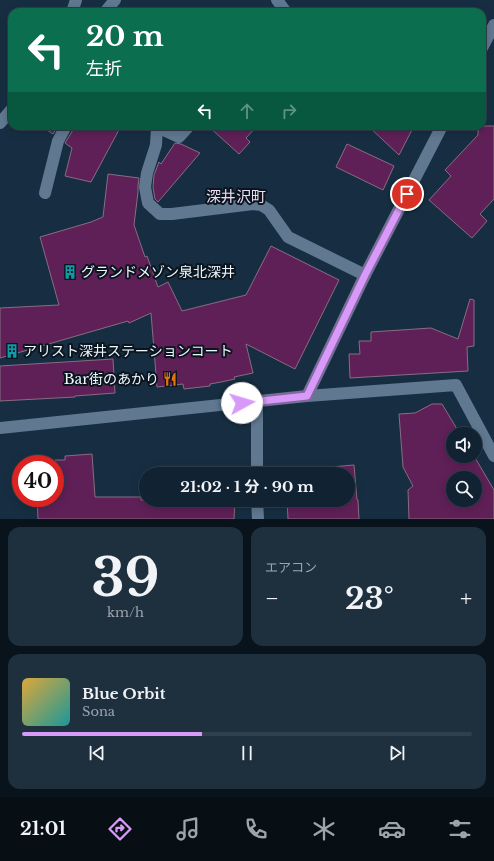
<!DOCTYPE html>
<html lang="ja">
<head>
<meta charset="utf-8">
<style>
	:root { --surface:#112232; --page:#1e2f3e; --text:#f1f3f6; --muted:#9ca4ac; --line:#303f4d; --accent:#d89af8 }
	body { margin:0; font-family:"Libre Baskerville","Noto Sans JP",serif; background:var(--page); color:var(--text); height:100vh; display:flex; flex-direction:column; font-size:15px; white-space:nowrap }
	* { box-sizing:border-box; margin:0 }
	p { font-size:13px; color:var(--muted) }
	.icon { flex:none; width:22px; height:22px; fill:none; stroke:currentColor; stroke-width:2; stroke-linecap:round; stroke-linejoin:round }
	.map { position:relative; height:519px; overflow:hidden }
	.side { display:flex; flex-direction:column; gap:8px; padding:8px; background:#09131c; flex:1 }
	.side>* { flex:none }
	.banner { position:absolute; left:8px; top:8px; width:478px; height:122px; border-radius:12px; box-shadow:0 2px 10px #0003,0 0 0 1px var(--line); background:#0b6e4f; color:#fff; overflow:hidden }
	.controls { position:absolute; left:446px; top:427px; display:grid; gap:8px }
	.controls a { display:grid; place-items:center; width:36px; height:36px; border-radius:50%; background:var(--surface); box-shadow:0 2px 10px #0003,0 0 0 1px var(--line); font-size:20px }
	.speed { position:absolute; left:12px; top:455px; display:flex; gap:8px; font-size:20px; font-weight:700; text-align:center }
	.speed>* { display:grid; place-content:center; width:52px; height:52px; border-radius:50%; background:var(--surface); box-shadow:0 2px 10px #0003,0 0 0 1px var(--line); line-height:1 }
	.speed .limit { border:6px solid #d22; background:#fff; color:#111 }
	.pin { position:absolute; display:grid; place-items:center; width:34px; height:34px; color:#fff; margin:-17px; border:2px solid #fff; border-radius:50%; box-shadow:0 1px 4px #0007 }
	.me { position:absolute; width:44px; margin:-22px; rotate:84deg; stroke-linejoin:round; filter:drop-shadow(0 0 3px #0008) }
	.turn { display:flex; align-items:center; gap:14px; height:84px; padding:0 12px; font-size:18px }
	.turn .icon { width:52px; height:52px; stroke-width:2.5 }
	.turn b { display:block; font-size:28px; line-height:34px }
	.lanes { display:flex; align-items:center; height:38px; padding:0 12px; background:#0003; justify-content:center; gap:20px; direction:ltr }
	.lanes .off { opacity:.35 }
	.big { font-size:30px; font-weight:700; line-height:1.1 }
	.side .widget { flex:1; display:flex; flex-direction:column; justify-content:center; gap:6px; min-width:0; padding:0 14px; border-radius:12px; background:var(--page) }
	.side .dial { align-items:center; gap:0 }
	.dial b { font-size:52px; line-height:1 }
	.song { display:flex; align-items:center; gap:12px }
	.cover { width:48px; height:48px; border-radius:6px; background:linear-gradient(135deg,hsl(40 70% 55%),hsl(180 70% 35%)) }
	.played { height:4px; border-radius:2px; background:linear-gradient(90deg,var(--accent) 40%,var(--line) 40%) }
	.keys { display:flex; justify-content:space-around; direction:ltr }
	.heat { display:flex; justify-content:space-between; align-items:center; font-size:22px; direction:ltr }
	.side .tiles { flex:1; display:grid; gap:8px; grid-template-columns:1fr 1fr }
	.widget:last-child { grid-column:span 2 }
	.trip { position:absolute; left:139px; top:467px; width:216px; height:40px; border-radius:20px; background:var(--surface); box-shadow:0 2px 10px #0003,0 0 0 1px var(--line); font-weight:700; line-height:40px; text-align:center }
	.dock { display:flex; height:64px; justify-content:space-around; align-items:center; background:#070e14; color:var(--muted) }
	.dock .icon { width:28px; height:28px }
	.dock .selected { color:var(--accent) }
	.dock b { font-size:18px; color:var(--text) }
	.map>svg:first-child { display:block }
	.building { fill:#5f2057; stroke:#886c82; fill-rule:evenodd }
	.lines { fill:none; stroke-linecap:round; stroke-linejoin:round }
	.minor { stroke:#607991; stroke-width:12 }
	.route-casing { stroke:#8c64a1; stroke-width:10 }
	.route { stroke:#d89af8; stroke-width:7 }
	.labels { text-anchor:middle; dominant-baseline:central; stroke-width:4; stroke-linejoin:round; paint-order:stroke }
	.poi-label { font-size:14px; fill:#edf6fe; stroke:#0b151e; text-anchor:start }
	.neighbourhood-label { font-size:15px; fill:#eddcf6; stroke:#0b151e }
</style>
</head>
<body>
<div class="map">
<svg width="494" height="519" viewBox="0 0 494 519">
	<rect width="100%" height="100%" fill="#172e42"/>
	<g class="building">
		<path d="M41,126H58L53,134Z"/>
		<path d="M73,126H121L91,182L65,176L72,148L65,143L73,130Z"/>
		<path d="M208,126H257L246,138L250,142L239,154Z"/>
		<path d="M368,126H414L399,155Z"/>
		<path d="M478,126H494V199L480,214L487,221L472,238L429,200L451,176L445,170L478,135Z"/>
		<path d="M175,143L181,144L200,153L158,202L155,199L153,187L154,175L159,162L161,164Z"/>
		<path d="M347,144L394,166L383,190L336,167Z"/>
		<path d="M108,174L139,178L138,186V192L134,225L145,257L147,256L158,287L168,282L182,311L246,295L271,246L339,280L295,369L246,344L253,373L234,377L235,379L221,382L210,384V386L184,389L183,384L157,387L151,313L129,323L128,321L0,358V308L59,305L40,237L91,222L103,217Z"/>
		<path d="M470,299L474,300V346L467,347L468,371L350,378L349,354H360L359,341H371V332L431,328L458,339Z"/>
		<path d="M113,359L115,393L75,396V397L0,401V366Z"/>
		<path d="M432,404H442L460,434H453V456H474L494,490V519H409L408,490L413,486L403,467L399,414L415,413ZM453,478H475V500H453Z"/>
		<path d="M92,454L95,497H141V500L235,501L234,519H38L37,498H55V460H65V456Z"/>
		<path d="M354,465L357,500H358L359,519H288L287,500H348V474H285V471Z"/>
	</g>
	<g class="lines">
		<g class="minor">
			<path d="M277,0L286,12"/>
			<path d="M72,12L76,0"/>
			<path d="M105,12L115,0"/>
			<path d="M482,48L494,25"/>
			<path d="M0,123L12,109"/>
			<path d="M155,126L179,137L189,126"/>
			<path d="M157,127L156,145L147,173L145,187L148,203L160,214H172L253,204L261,205L269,210L288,237L365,275"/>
			<path d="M45,193L58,141L66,126"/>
			<path d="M307,396L456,385L494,456"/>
			<path d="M257,402V474"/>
			<path d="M0,428L307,396L365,275L442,126"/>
			<path d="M257,500L258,519"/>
		</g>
	</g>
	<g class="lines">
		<defs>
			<path id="route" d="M242,403L307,396L365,275L407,194"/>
		</defs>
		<use href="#route" class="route-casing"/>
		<use href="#route" class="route"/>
	</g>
	<defs>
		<symbol id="building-bare" viewBox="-9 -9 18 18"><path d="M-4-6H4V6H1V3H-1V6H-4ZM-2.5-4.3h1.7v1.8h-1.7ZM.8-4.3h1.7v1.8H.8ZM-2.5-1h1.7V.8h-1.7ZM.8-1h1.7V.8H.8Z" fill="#0f9aa8" stroke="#0b151e" stroke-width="2.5" paint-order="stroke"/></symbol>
		<symbol id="restaurant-bare" viewBox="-9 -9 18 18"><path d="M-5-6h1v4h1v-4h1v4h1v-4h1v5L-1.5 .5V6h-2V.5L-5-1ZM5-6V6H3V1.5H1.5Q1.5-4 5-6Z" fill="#e8710a" stroke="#0b151e" stroke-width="2.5" paint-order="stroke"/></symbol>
	</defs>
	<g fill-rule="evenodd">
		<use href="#building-bare" x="60" y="262" width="20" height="20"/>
		<use href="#building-bare" x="2" y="341" width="20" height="20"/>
		<use href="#restaurant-bare" x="160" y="369" width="20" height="20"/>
	</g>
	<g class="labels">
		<g class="poi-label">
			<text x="81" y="272">グランドメゾン泉北深井</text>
			<text x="23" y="351">アリスト深井ステーションコート</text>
			<text x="159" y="379" text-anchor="end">Bar街のあかり</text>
		</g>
		<g class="neighbourhood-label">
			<text x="236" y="196">深井沢町</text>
		</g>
	</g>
</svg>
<div class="controls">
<a><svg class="icon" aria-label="sound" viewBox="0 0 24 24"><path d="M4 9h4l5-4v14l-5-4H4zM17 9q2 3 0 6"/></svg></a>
<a><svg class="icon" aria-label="search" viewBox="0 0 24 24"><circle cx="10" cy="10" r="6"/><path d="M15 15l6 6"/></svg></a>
</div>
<div class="speed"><div class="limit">40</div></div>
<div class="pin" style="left:407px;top:194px;background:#d93025"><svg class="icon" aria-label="arrive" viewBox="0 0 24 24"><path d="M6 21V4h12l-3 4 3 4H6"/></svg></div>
<svg class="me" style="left:242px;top:403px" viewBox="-20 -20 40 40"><circle r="19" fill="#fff"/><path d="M0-13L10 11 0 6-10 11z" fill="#d89af8"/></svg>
<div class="trip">21:02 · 1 分 · 90 m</div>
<div class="banner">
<div class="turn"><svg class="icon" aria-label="left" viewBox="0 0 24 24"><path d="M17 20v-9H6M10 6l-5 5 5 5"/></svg><div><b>20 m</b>左折</div></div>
<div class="lanes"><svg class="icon" aria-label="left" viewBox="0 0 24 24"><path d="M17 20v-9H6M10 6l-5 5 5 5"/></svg><svg class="icon off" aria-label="ahead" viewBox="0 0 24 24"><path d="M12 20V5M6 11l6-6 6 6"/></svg><svg class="icon off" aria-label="right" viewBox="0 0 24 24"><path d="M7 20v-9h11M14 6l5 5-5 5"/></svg></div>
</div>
</div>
<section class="side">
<div class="tiles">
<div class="widget dial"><b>39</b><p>km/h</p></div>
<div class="widget"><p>エアコン</p>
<div class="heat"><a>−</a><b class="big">23°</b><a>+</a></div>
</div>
<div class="widget">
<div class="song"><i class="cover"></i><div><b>Blue Orbit</b><p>Sona</p></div></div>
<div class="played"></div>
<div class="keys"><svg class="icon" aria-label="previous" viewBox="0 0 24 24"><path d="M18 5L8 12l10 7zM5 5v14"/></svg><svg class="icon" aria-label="pause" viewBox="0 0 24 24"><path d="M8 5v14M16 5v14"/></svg><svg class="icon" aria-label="next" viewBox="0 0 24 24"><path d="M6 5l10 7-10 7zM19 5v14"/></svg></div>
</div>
</div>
</section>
<nav class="dock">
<b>21:01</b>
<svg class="icon selected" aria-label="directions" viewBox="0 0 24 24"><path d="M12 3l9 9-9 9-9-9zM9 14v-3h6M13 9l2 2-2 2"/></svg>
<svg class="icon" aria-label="music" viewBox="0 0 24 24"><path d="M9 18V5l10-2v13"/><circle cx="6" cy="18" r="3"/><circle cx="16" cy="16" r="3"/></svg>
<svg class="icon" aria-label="phone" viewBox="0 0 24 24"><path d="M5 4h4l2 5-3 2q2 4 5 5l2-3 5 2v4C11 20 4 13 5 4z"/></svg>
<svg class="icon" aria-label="climate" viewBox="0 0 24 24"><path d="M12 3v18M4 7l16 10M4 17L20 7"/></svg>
<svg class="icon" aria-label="car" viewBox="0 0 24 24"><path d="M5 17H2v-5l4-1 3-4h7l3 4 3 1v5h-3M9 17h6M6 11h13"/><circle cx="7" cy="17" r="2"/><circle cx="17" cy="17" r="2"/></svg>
<svg class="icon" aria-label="filters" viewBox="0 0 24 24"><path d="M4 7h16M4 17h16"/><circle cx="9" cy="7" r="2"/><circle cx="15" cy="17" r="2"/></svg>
</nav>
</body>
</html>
